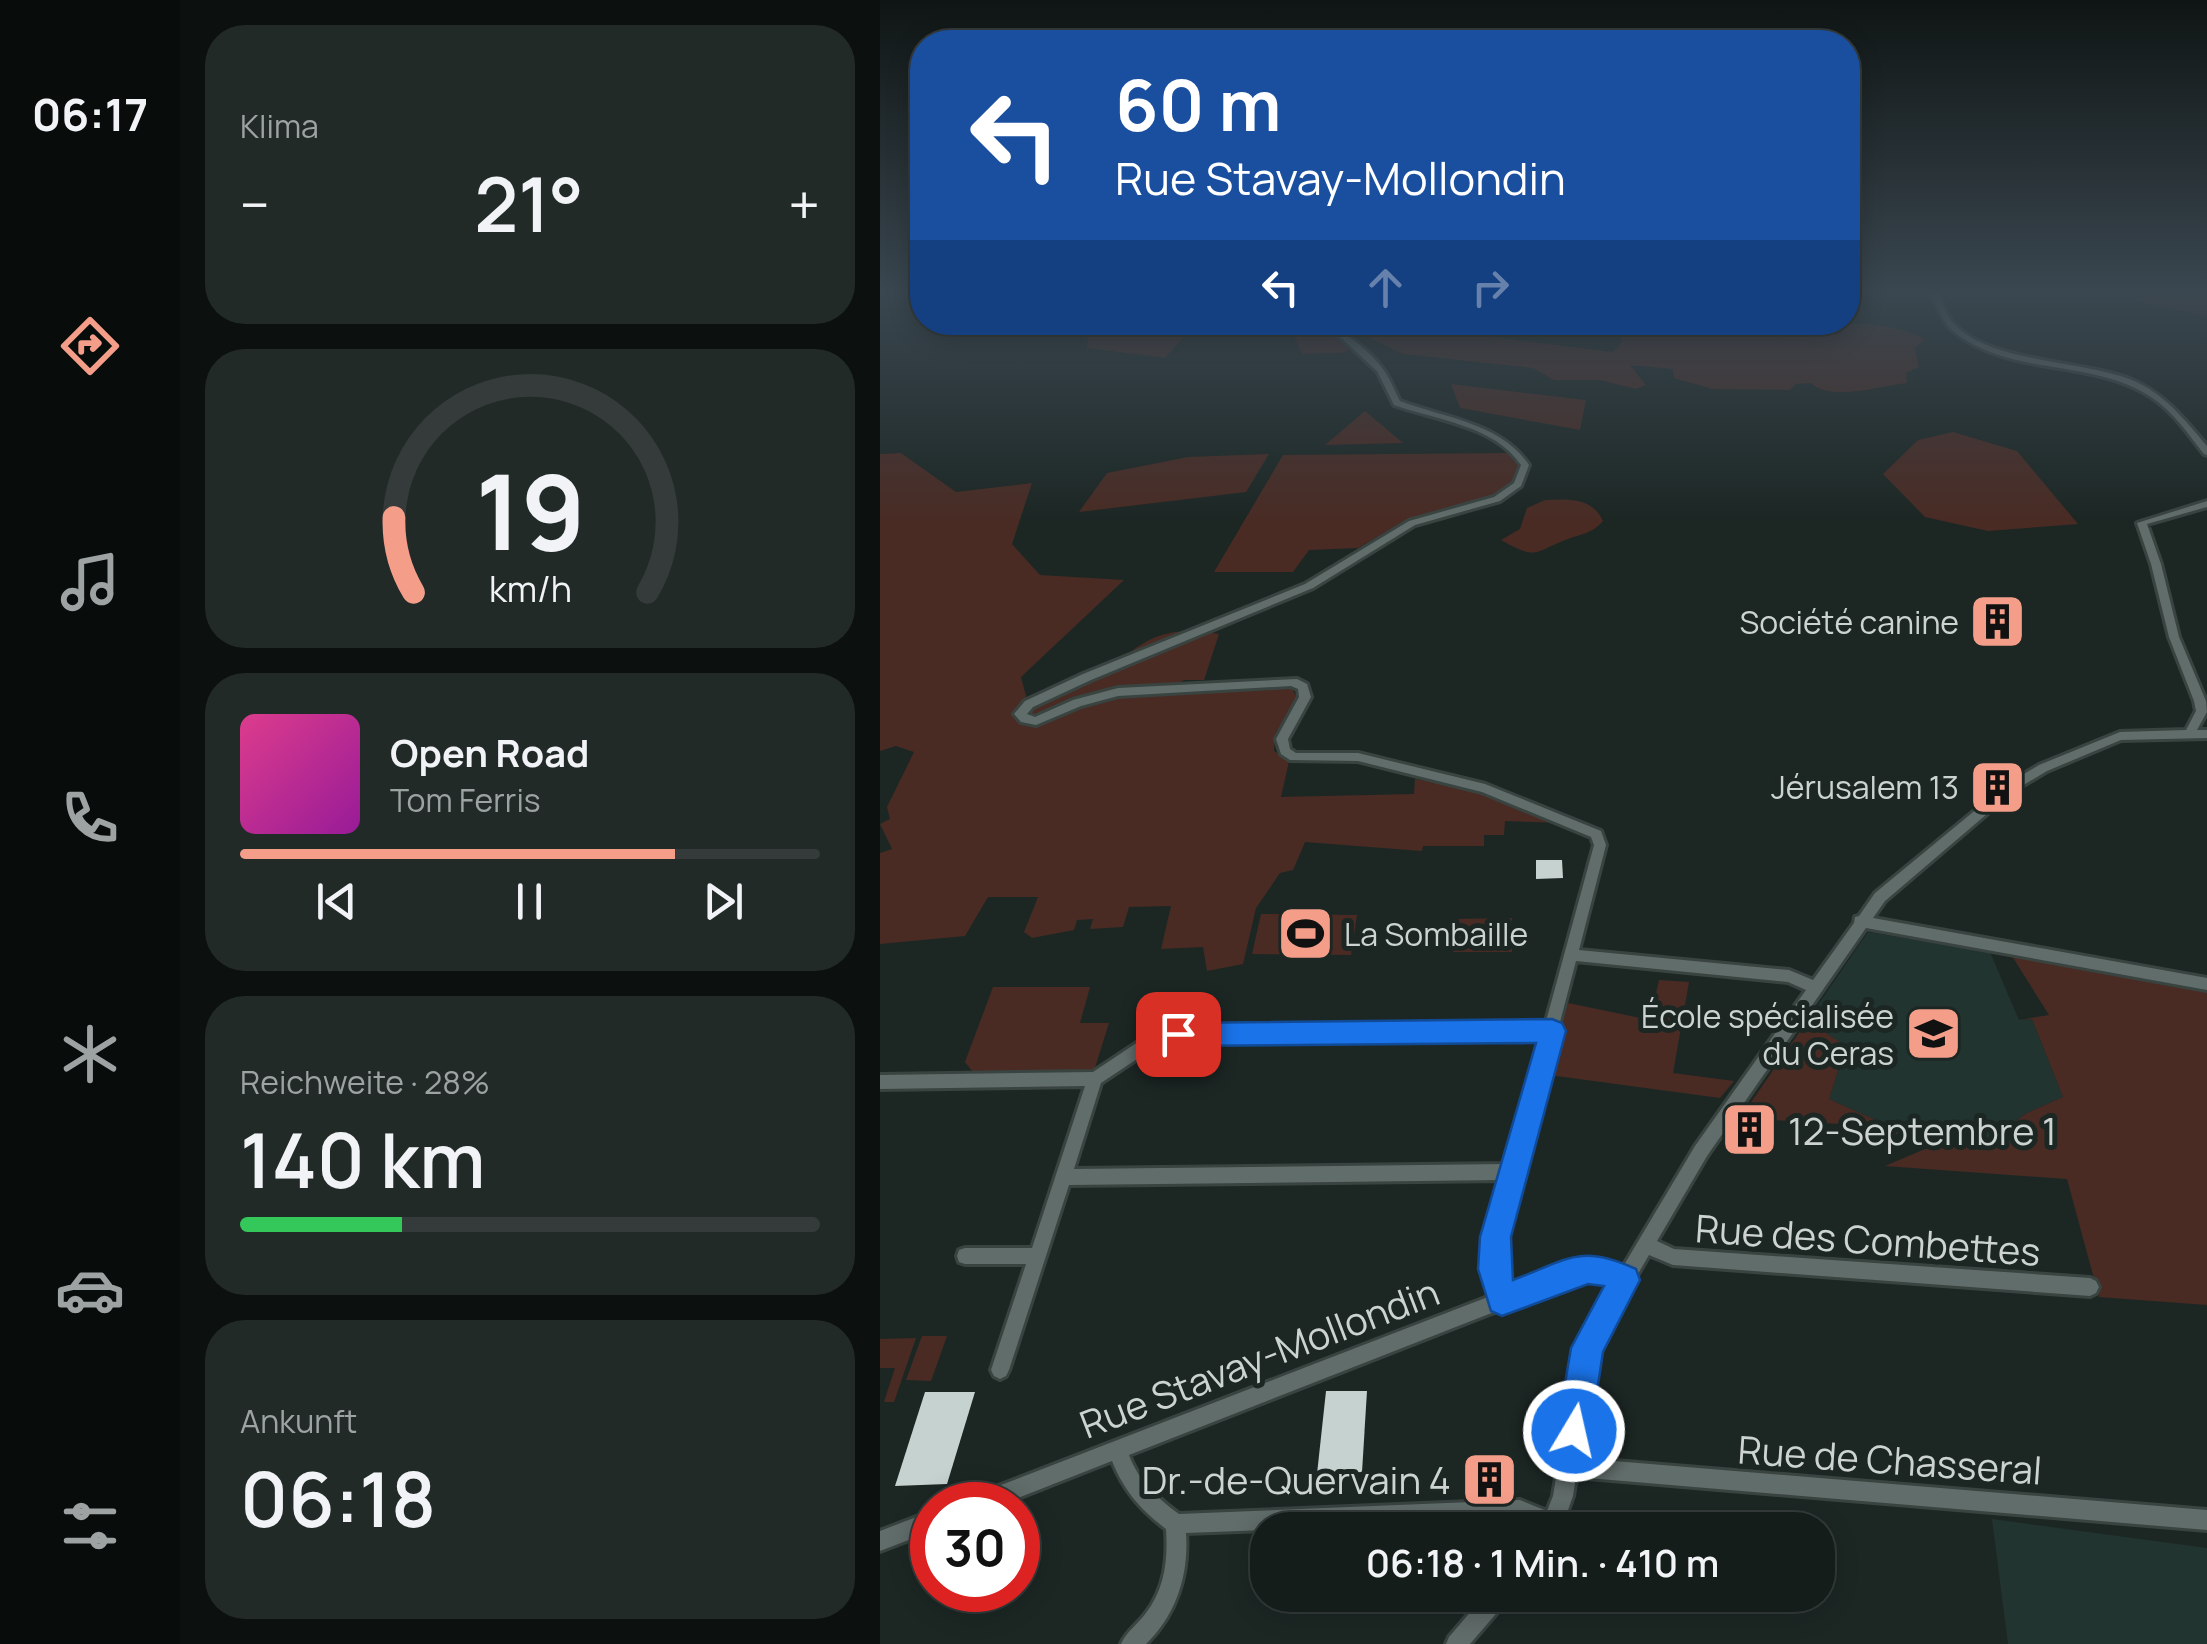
<!DOCTYPE html>
<html lang="de">
<head>
<meta charset="utf-8">
<style>
	:root { --surface:#151d1b; --page:#222a28; --text:#f1f3f6; --muted:#9da2a3; --line:#343b3a; --accent:#f49e8a }
	body { margin:0; font-family:Manrope,sans-serif; background:var(--page); color:var(--text); height:100vh; display:flex; flex-direction:column; font-size:38px; white-space:nowrap }
	* { box-sizing:border-box; margin:0 }
	p { font-size:32px; color:var(--muted) }
	.icon { flex:none; width:55px; height:55px; fill:none; stroke:currentColor; stroke-width:2; stroke-linecap:round; stroke-linejoin:round }
	.map { position:relative; flex:1; overflow:hidden }
	.panel { display:flex; flex-direction:column; gap:25px; padding:25px; background:#0c100f; width:700px }
	.panel>* { flex:none }
	.banner { position:absolute; left:30px; top:30px; width:950px; height:305px; border-radius:40px; box-shadow:0 5px 25px #0003,0 0 0 2px var(--line); background:#1a4fa0; color:#fff; overflow:hidden }
	.speed { position:absolute; left:30px; top:1482px; display:flex; gap:20px; font-size:50px; font-weight:700; text-align:center }
	.speed>* { display:grid; place-content:center; width:130px; height:130px; border-radius:50%; background:var(--surface); box-shadow:0 5px 25px #0003,0 0 0 2px var(--line); line-height:1 }
	.speed .limit { border:15px solid #d22; background:#fff; color:#111 }
	.pin { position:absolute; display:grid; place-items:center; width:85px; height:85px; color:#fff; margin:-42px; border-radius:20px; box-shadow:0 5px 15px #0006 }
	.me { position:absolute; width:110px; margin:-55px; rotate:9deg; stroke-linejoin:round; filter:drop-shadow(0 0 8px #0008) }
	.turn { display:flex; align-items:center; gap:35px; height:210px; padding:0 40px; font-size:45px }
	.turn .icon { width:130px; height:130px; stroke-width:2.5 }
	.turn b { display:block; font-size:70px; line-height:85px }
	.lanes { display:flex; align-items:center; height:95px; padding:0 40px; background:#0003; justify-content:center; gap:50px; direction:ltr }
	.lanes .off { opacity:.35 }
	.big { font-size:75px; font-weight:600; line-height:1.1 }
	.panel .tile { flex:1; display:flex; flex-direction:column; justify-content:center; gap:15px; min-width:0; padding:0 35px; border-radius:40px; background:var(--page) }
	.panel .dial { align-items:center; gap:0 }
	.dial svg { height:260px; overflow:visible; fill:none; stroke:var(--line); stroke-width:7; stroke-linecap:round; text-anchor:middle }
	.dial text { fill:var(--text); stroke:none }
	.song { display:flex; align-items:center; gap:30px }
	.cover { width:120px; height:120px; border-radius:15px; background:linear-gradient(135deg,hsl(330 70% 55%),hsl(300 70% 35%)) }
	.played { height:10px; border-radius:5px; background:linear-gradient(90deg,var(--accent) 75%,var(--line) 75%) }
	.keys { display:flex; justify-content:space-around; direction:ltr }
	.heat { display:flex; justify-content:space-between; align-items:center; font-size:55px; direction:ltr }
	.charge { height:15px; border-radius:8px; background:linear-gradient(90deg,#34c759 28%,var(--line) 0) }
	.trip { position:absolute; left:370px; top:1512px; width:585px; height:100px; border-radius:40px; background:var(--surface); box-shadow:0 5px 25px #0003,0 0 0 2px var(--line); font-weight:600; line-height:100px; text-align:center }
	main { display:flex; flex:1; min-height:0 }
	.tabs { display:flex; flex-direction:column; width:180px; justify-content:space-around; align-items:center; background:#080c0b; color:var(--muted) }
	.tabs .icon { width:70px; height:70px }
	.tabs .active { color:var(--accent) }
	.tabs b { font-size:45px; color:var(--text) }
	.map>svg:first-child { display:block }
	.built { fill:#223430 }
	.green { fill:#492b24 }
	.building { fill:#c5d2cf }
	.lines { fill:none; stroke-linecap:round; stroke-linejoin:round }
	.street-casing { stroke:#394340; stroke-width:6 }
	.street { fill:#616d6a; fill-rule:evenodd }
	.route { fill:#1a73e8; stroke:#114b97; stroke-width:2.5 }
	.labels { text-anchor:middle; dominant-baseline:central; stroke-width:10; stroke-linejoin:round; paint-order:stroke }
	.poi-label { font-size:32px; fill:#ccd3d1; stroke:#1c2724; text-anchor:end }
	.near-poi-label { font-size:38px; fill:#ccd3d1; stroke:#1c2724; text-anchor:start }
	.near-street-label { font-size:38px; fill:#ccd3d1; stroke:#1c2724 }
</style>
</head>
<body>
<main>
<nav class="tabs">
<b>06:17</b>
<svg class="icon active" aria-label="directions" viewBox="0 0 24 24"><path d="M12 3l9 9-9 9-9-9zM9 14v-3h6M13 9l2 2-2 2"/></svg>
<svg class="icon" aria-label="music" viewBox="0 0 24 24"><path d="M9 18V5l10-2v13"/><circle cx="6" cy="18" r="3"/><circle cx="16" cy="16" r="3"/></svg>
<svg class="icon" aria-label="phone" viewBox="0 0 24 24"><path d="M5 4h4l2 5-3 2q2 4 5 5l2-3 5 2v4C11 20 4 13 5 4z"/></svg>
<svg class="icon" aria-label="climate" viewBox="0 0 24 24"><path d="M12 3v18M4 7l16 10M4 17L20 7"/></svg>
<svg class="icon" aria-label="car" viewBox="0 0 24 24"><path d="M5 17H2v-5l4-1 3-4h7l3 4 3 1v5h-3M9 17h6M6 11h13"/><circle cx="7" cy="17" r="2"/><circle cx="17" cy="17" r="2"/></svg>
<svg class="icon" aria-label="filters" viewBox="0 0 24 24"><path d="M4 7h16M4 17h16"/><circle cx="9" cy="7" r="2"/><circle cx="15" cy="17" r="2"/></svg>
</nav>
<section class="panel">
<div class="tile"><p>Klima</p>
<div class="heat"><a>−</a><b class="big">21°</b><a>+</a></div>
</div>
<div class="tile dial"><svg viewBox="0 0 100 80">
<path d="M14 69A42 42 0 1 1 86 69"/>
<path d="M14 69A42 42 0 0 1 8 46" stroke="#f49e8a"/>
<text x="50" y="56" font-size="32" font-weight="700">19</text>
<text x="50" y="72" font-size="11">km/h</text>
</svg></div>
<div class="tile">
<div class="song"><i class="cover"></i><div><b>Open Road</b><p>Tom Ferris</p></div></div>
<div class="played"></div>
<div class="keys"><svg class="icon" aria-label="previous" viewBox="0 0 24 24"><path d="M18 5L8 12l10 7zM5 5v14"/></svg><svg class="icon" aria-label="pause" viewBox="0 0 24 24"><path d="M8 5v14M16 5v14"/></svg><svg class="icon" aria-label="next" viewBox="0 0 24 24"><path d="M6 5l10 7-10 7zM19 5v14"/></svg></div>
</div>
<div class="tile"><p>Reichweite · 28%</p><b class="big">140 km</b><div class="charge"></div></div>
<div class="tile"><p>Ankunft</p><b class="big">06:18</b></div>
</section>
<div class="map">
<svg width="1327" height="1644" viewBox="0 0 1327 1644">
	<rect width="100%" height="100%" fill="#1c2724"/>
	<g class="built">
		<path d="M988,932L1110,952L1139,1020L1152,1019L1183,1097L1145,1114L1102,1148L1052,1120L1022,1132L949,1099L966,1047L927,1021Z"/>
		<path d="M1112,1519L1327,1548V1644H1128Z"/>
	</g>
	<g class="green">
		<path d="M1207,291H1327V316Z"/>
		<path d="M209,323H274L304,337L285,358L207,348Z"/>
		<path d="M867,323L924,333L963,334L957,326C990,322 1014,325 1045,339L1035,348L1039,367L1026,373L1027,383C1000,386 951,402 931,383L916,384L910,390L832,389L794,378L793,369L750,365L766,385L756,389L720,380H674L653,368L522,354L484,335L505,324L733,352L742,341L734,323Z"/>
		<path d="M438,326L457,335L471,349L462,353L422,354L414,336Z"/>
		<path d="M571,384L706,400L700,430L580,408Z"/>
		<path d="M485,411L523,443L445,445Z"/>
		<path d="M1073,432L1137,451L1198,524L1108,531L1045,517L1003,474L1038,440Z"/>
		<path d="M21,453L76,492L152,483L132,544L160,575L244,580L141,677L150,711C168,701 188,693 206,683C261,650 267,622 339,634L324,680H304L291,688L401,684L412,688L417,698L395,734L394,751L409,761L401,797L534,794L535,779L607,792L684,823L625,821L624,835H604V846H543L542,851L425,842L413,870L400,873L376,908L363,964L327,971L323,947L281,949L291,906L249,907L243,927L210,929L213,919L197,920L194,930L152,938L144,932L158,897H108L85,936L0,944V853L12,849L0,824L10,819L7,807L34,752L16,746L0,751V454Z"/>
		<path d="M629,453L638,461L637,478L614,497L521,523L478,548L429,550L413,572H334L403,455Z"/>
		<path d="M389,454L366,492L199,512L227,473L308,457Z"/>
		<path d="M665,500C688,499 712,497 723,521C711,534 704,533 688,539C653,552 658,561 621,540L640,529L647,508Z"/>
		<path d="M381,914L477,915L471,955L372,954Z"/>
		<path d="M632,918V952H573L575,919Z"/>
		<path d="M1141,955L1327,986V1305L1219,1297L1187,1179L1005,1166L1078,1135L1103,1148L1145,1114L1183,1097L1152,1019L1139,1020L1169,1015L1132,956Z"/>
		<path d="M779,980L809,982L793,1073L854,1081L840,1098L669,1075L688,1003L770,1020Z"/>
		<path d="M113,987H210L200,1023H229L214,1071H92L85,1062Z"/>
		<path d="M927,1021L966,1046L949,1099L1022,1132L1000,1140L993,1126L877,1119L876,1112L865,1111Z"/>
		<path d="M42,1336H67L51,1381L26,1380Z"/>
		<path d="M36,1338L14,1402H4L15,1368H0V1339Z"/>
	</g>
	<g class="building">
		<path d="M656,860H682L683,878L656,879Z"/>
		<path d="M446,1391H487L482,1472L437,1474Z"/>
		<path d="M45,1392H95L67,1484L15,1486Z"/>
		<path d="M592,1472H628V1486L592,1487Z"/>
	</g>
	<g class="lines">
		<defs>
			<g id="street">
				<path d="M1049,291H1057C1063,302 1066,316 1075,325C1112,363 1202,360 1252,380C1285,394 1305,420 1327,446V455L1324,454C1308,434 1293,411 1271,397C1212,358 1129,377 1073,331C1061,321 1057,304 1049,291Z"/>
				<path d="M431,322C456,322 491,351 505,372C511,381 515,392 520,401C565,418 621,423 649,465L641,486L620,501L535,525L433,588L211,680L153,707L147,714L155,717L193,700L238,688L417,679L427,684L431,697L408,739L410,749L416,753H478L605,784L721,831L726,845L699,950L909,970L933,980L974,923L975,917L979,916L995,893L1127,784L1159,765L1240,732L1306,730L1316,711L1314,701L1289,637L1271,564L1257,523L1327,501V507L1267,524L1281,564L1299,637L1326,701L1327,712L1317,730H1327V738L1241,740L1167,771L1135,790L1005,901L993,918L1327,978V990L986,928L827,1156L777,1241L794,1249L1210,1278L1216,1281L1219,1287L1216,1293L1210,1296L793,1265L769,1255L721,1337L711,1374L698,1458L1327,1510V1530L696,1477L693,1496L681,1530H660L661,1528L640,1520L306,1533C309,1575 296,1615 266,1644H241C246,1632 258,1624 266,1613C285,1588 288,1560 286,1529C261,1510 244,1491 232,1461L120,1505H85L88,1498L95,1495L613,1295L605,1269L608,1237L623,1180L189,1185L129,1370L126,1376L120,1379L114,1376L111,1370L146,1264H85L79,1262L77,1256L79,1250L85,1248H152L205,1086L0,1089V1075L213,1072L273,1032L299,1027L665,1025L714,845L711,837L602,792L478,761L410,760L401,754L396,739L419,697L418,689L411,686L238,696L201,706L156,725L141,722L134,714L145,701L203,674L425,584L529,521L614,497L634,483L641,465C614,425 556,420 514,405L497,371L459,336ZM696,961L908,982L926,990L815,1146L741,1270L722,1261L696,1262L628,1289L623,1269L624,1237ZM662,1038L627,1164L194,1169L221,1083L281,1043L299,1041ZM721,1279L733,1284L704,1334L693,1374L673,1496L667,1511L640,1500L299,1514C277,1498 258,1480 249,1455L696,1280Z"/>
				<path d="M52,1511V1531L0,1551V1531Z"/>
				<path d="M605,1595H629L626,1602L590,1644H566L569,1637Z"/>
			</g>
		</defs>
		<use href="#street" class="street-casing"/>
		<use href="#street" class="street"/>
	</g>
	<linearGradient id="sky" x2="0" y2="1"><stop stop-color="#0f1514"/><stop offset="0.56" stop-color="#3a4750"/><stop offset="1" stop-color="#3a4750" stop-opacity="0"/></linearGradient>
	<rect width="1327" height="521" fill="url(#sky)"/>
	<path class="route" d="M672,1019L682,1023L686,1031L631,1237L633,1280C687,1260 699,1243 756,1269L760,1280L723,1352L711,1431L706,1443L694,1448L682,1443L677,1431L691,1348L724,1286L708,1284L622,1316L611,1311L598,1269L600,1237L656,1043L298,1046L289,1043L285,1034L289,1026L298,1023Z"/>
	<defs>
		<symbol id="building-square" viewBox="-11 -11 22 22"><rect x="-9" y="-9" width="18" height="18" rx="4" fill="#f49e8a" stroke="#1c2724"/><path d="M-4-6H4V6H1V3H-1V6H-4ZM-2.5-4.3h1.7v1.8h-1.7ZM.8-4.3h1.7v1.8H.8ZM-2.5-1h1.7V.8h-1.7ZM.8-1h1.7V.8H.8Z" fill="#111"/></symbol>
		<symbol id="stadium-square" viewBox="-11 -11 22 22"><rect x="-9" y="-9" width="18" height="18" rx="4" fill="#f49e8a" stroke="#1c2724"/><path d="M0-5a6.5 5 0 1 0 0 10a6.5 5 0 1 0 0-10ZM-3.5-1.8h7v3.6h-7Z" fill="#111"/></symbol>
		<symbol id="school-square" viewBox="-11 -11 22 22"><rect x="-9" y="-9" width="18" height="18" rx="4" fill="#f49e8a" stroke="#1c2724"/><path d="M0-5L7-2L0 1L-7-2ZM-4 1L0 2.5L4 1V4Q0 6-4 4Z" fill="#111"/></symbol>
	</defs>
	<g fill-rule="evenodd">
		<use href="#building-square" x="1086" y="590" width="63" height="63"/>
		<use href="#building-square" x="1086" y="756" width="63" height="63"/>
		<use href="#stadium-square" x="394" y="902" width="63" height="63"/>
		<use href="#school-square" x="1022" y="1002" width="63" height="63"/>
		<use href="#building-square" x="838" y="1098" width="63" height="63"/>
		<use href="#building-square" x="578" y="1448" width="63" height="63"/>
	</g>
	<g class="labels">
		<g class="poi-label">
			<text x="1079" y="622">Société canine</text>
			<text x="1079" y="787">Jérusalem 13</text>
			<text x="464" y="934" text-anchor="start">La Sombaille</text>
			<text x="1014" y="1016">École spécialisée<tspan x="1014" dy="37">du Ceras</tspan></text>
		</g>
		<g class="near-poi-label">
			<text x="908" y="1130">12-Septembre 1</text>
			<text x="571" y="1479" text-anchor="end">Dr.-de-Quervain 4</text>
		</g>
		<g class="near-street-label">
			<text transform="translate(988 1239) rotate(4)">Rue des Combettes</text>
			<text transform="translate(379 1357) rotate(-21)">Rue Stavay-Mollondin</text>
			<text transform="translate(1010 1459) rotate(4)">Rue de Chasseral</text>
		</g>
	</g>
</svg>
<div class="speed"><div class="limit">30</div></div>
<div class="pin" style="left:298px;top:1034px;background:#d93025"><svg class="icon" aria-label="arrive" viewBox="0 0 24 24"><path d="M6 21V4h12l-3 4 3 4H6"/></svg></div>
<svg class="me" style="left:694px;top:1431px" viewBox="-20 -20 40 40"><circle r="17" fill="#1a73e8" stroke="#fff" stroke-width="3"/><path d="M0-11L8 9 0 5-8 9z" fill="#fff"/></svg>
<div class="trip">06:18 · 1 Min. · 410 m</div>
<div class="banner">
<div class="turn"><svg class="icon" aria-label="left" viewBox="0 0 24 24"><path d="M17 20v-9H6M10 6l-5 5 5 5"/></svg><div><b>60 m</b>Rue Stavay-Mollondin</div></div>
<div class="lanes"><svg class="icon" aria-label="left" viewBox="0 0 24 24"><path d="M17 20v-9H6M10 6l-5 5 5 5"/></svg><svg class="icon off" aria-label="ahead" viewBox="0 0 24 24"><path d="M12 20V5M6 11l6-6 6 6"/></svg><svg class="icon off" aria-label="right" viewBox="0 0 24 24"><path d="M7 20v-9h11M14 6l5 5-5 5"/></svg></div>
</div>
</div>
</main>
</body>
</html>
